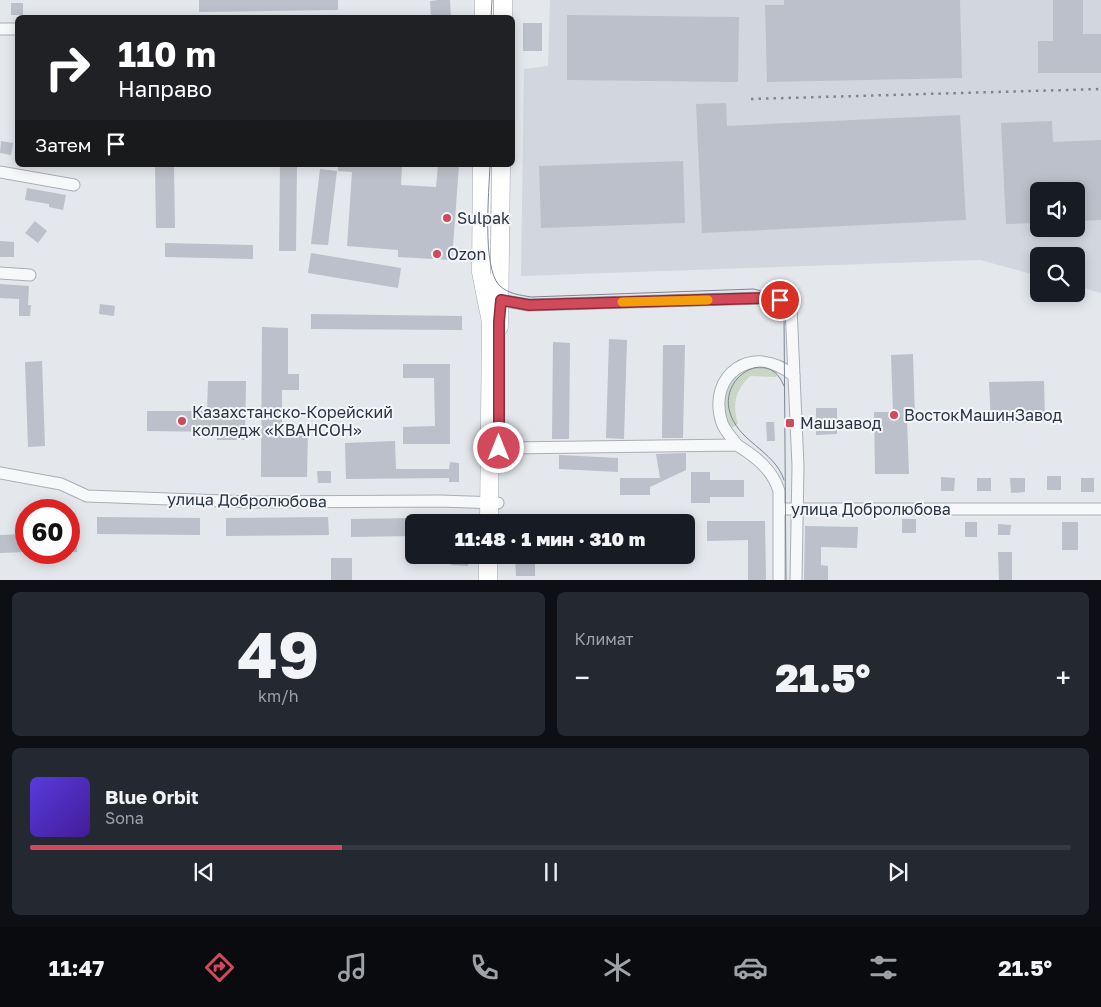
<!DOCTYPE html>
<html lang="ru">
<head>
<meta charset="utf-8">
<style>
	:root { --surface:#171b24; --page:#242831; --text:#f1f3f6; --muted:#9ea1a6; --line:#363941; --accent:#d1495b }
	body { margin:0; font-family:"Golos Text",sans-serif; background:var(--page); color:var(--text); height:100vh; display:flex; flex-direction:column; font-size:19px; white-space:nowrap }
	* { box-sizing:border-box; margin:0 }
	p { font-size:16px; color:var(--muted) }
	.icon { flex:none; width:28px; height:28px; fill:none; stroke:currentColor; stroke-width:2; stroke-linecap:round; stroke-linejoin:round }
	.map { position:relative; height:580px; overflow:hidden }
	.side { display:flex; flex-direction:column; gap:12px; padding:12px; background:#0d0f14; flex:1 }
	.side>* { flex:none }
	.guide { position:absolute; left:15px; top:15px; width:500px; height:152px; border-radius:8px; box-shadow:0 2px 12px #0003; background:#202124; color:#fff; overflow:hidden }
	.buttons { position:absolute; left:1030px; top:182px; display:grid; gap:10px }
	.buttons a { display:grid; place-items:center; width:55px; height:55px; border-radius:8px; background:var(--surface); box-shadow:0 2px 12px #0003; font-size:25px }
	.speed { position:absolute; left:15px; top:499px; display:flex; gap:10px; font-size:25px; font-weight:700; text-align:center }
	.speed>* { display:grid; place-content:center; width:65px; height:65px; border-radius:50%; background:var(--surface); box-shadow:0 2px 12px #0003; line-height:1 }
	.speed .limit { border:8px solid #d22; background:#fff; color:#111 }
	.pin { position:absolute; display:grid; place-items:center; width:42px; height:42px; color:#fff; margin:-21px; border:2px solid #fff; border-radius:50%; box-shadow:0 1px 5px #0007 }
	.me { position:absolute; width:55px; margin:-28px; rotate:0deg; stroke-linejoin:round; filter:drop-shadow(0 0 4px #0008) }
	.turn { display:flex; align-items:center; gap:18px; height:105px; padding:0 20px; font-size:22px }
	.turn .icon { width:65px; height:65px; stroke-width:2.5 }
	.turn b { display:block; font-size:35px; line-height:42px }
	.then { display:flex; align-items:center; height:48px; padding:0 20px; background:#0003; gap:10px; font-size:19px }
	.big { font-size:38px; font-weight:800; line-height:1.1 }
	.side .tile { flex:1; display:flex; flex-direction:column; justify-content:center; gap:8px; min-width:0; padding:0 18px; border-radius:8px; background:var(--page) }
	.side .dial { align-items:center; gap:0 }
	.dial b { font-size:65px; line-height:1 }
	.song { display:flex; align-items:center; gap:15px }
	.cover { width:60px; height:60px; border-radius:8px; background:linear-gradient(135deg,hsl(250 70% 55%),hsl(260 70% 35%)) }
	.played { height:5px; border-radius:2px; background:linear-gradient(90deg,var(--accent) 30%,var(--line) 30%) }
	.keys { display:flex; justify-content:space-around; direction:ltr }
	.heat { display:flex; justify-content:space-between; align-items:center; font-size:28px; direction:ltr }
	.side .tiles { flex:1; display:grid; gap:12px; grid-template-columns:1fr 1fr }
	.tile:last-child { grid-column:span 2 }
	.trip { position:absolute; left:405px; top:514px; width:290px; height:50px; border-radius:8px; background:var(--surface); box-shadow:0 2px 12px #0003; font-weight:800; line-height:50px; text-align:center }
	.dock { display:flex; height:80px; justify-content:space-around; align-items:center; background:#090b0e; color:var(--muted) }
	.dock .icon { width:35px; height:35px }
	.dock .selected { color:var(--accent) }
	.dock b { font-size:22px; color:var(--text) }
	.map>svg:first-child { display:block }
	.built { fill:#d2d6de; fill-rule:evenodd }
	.green { fill:#c9d6c5 }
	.building { fill:#bbc0ca }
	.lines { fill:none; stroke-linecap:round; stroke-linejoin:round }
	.street-casing { stroke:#a9aeb7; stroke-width:13 }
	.primary-casing { stroke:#a3abb8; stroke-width:19 }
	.street { stroke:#f7f8fa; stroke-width:11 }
	.primary { stroke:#fff; stroke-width:18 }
	.tram { stroke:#7d8696; stroke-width:1 }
	.rail { stroke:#7d8696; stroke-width:2.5; stroke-dasharray:2.5 5; stroke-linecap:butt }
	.route-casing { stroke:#882f3b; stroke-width:12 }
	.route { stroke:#d1495b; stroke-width:9 }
	.slow { stroke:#f59e0b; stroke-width:9 }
	.poi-dot { fill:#d1495b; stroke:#f4f6f9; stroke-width:2 }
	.labels { text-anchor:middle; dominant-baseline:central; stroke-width:4; stroke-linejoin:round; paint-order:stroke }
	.poi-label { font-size:16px; fill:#2b3445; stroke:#f4f6f9; text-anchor:start }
	.street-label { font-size:16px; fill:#2b3445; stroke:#f4f6f9 }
</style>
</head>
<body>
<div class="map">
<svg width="1101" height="580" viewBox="0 0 1101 580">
	<rect width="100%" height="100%" fill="#e4e7ec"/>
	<path class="built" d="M550,0H1101V293L1076,286V256H1039V276L980,260L521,276L524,69L548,66ZM1039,191H1076V229H1039Z"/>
	<path class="green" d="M761,364L778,371L776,377L750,376C735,391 732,404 738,424L731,428C714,393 729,377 761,364Z"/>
	<g class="building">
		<path d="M199,0H338V10L199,12Z"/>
		<path d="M438,0H450L451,18H431L430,1Z"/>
		<path d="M784,0H960L962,78L767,82L765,5H784Z"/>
		<path d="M1053,0H1083V34H1101V73H1038V41H1053Z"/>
		<rect x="11" y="3" width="12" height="12"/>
		<path d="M567,15L739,17L738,82L567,80Z"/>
		<rect x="523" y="23" width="19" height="28"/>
		<path d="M726,103L727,126L960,115L966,220L702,233L696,104Z"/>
		<path d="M1052,121L1053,142L1101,140V220L1076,221V191H1039V223L1006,224L1001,123Z"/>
		<path d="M1,141L13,143L11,155L0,153Z"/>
		<path d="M683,161L685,223L541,228L539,166Z"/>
		<path d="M155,165H174L175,228H156Z"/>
		<path d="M280,165H297L296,251H279Z"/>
		<path d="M338,165H402L401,185L436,187L438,165H459L452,260L398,257V250L347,246L352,172L338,171Z"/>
		<path d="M320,169L337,171L328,245L311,244Z"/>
		<path d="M27,188L66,195L63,210L49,207V204L25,200Z"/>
		<path d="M35,221L47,231L38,243L25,233Z"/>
		<path d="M0,241L14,242V257H0Z"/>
		<path d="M165,243L253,245V259L165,257Z"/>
		<path d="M311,253L401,268L398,288L308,273Z"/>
		<path d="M0,284L29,286L28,305H31L30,316H19V299L0,298Z"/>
		<path d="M100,304L115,306L114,316L99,314Z"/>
		<path d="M311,314L462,316V330L311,329Z"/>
		<path d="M262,327L288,328V374H299V390H282V431L308,432L307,477H261Z"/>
		<path d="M609,339L627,340L624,439L606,438Z"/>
		<path d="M553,342L570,343L569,439H552Z"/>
		<path d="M663,345H685L683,438H662Z"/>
		<path d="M913,354L915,418L907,419L909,474H875L874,412H893L891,355Z"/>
		<path d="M42,361L45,446L28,447L25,362Z"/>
		<path d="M403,364H450V444H403V427L435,426L434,378H403Z"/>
		<path d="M208,381H246L245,440H217V432L147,431V411H207Z"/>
		<path d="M1044,381L1045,422L991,423L989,382Z"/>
		<path d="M816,408H837V434L816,435Z"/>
		<path d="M766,422H774L775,441H767Z"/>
		<path d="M395,441L396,469H449L450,462L459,463V482H449V478L346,479L345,443Z"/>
		<path d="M686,453V470L650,487V495H620V478H660L656,454Z"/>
		<path d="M559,455L618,458V472L559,469Z"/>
		<path d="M317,471H331V483H318Z"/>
		<path d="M691,472H710V480H744V497H710V503H691Z"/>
		<rect x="1047" y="476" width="14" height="14"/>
		<path d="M941,477L955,478L954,491H941Z"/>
		<rect x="977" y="478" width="14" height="13"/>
		<path d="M1010,478H1025V492L1011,493Z"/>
		<rect x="1081" y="478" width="13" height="14"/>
		<path d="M97,517L200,518V535L97,534Z"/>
		<path d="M328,517L329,535L226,536V518Z"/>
		<path d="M414,518V536L351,537V519Z"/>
		<rect x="902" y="519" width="14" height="14"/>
		<path d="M707,521H765L766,580H748V540L707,541Z"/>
		<rect x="965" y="522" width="12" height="15"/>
		<rect x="1062" y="522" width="16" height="28"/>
		<path d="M998,524L1011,525L1010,535H998Z"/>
		<path d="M805,526L858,527L857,548L821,547V565L828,566V580H804Z"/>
		<path d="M26,534V552L0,553V535Z"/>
		<rect x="69" y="534" width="8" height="18"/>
		<path d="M998,552H1012V580H999Z"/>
		<path d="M452,555H469L468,566L451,565Z"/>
		<path d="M515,555H535V576H516Z"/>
		<rect x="331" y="558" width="21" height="22"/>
	</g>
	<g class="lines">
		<defs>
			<g id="street">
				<path d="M0,29H18"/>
				<path d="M0,172L74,185"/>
				<path d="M0,273L30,275"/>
				<path d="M493,299L529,305L765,298L780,300L791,306L794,376"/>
				<path d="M737,445C732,438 725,431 722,423C706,374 754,342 794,376L798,466L796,580"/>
				<path d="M499,448L737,445C756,457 772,469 779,491V580"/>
				<path d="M0,473L61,484L87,496L251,502L440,501L498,503"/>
				<path d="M780,509H1101"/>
			</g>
			<g id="primary">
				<path d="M484,18V0"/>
				<path d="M503,18V0"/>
				<path d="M482,165L481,272L491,322L489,522"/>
				<path d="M499,327L501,165"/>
				<path d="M488,580V555"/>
			</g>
		</defs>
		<use href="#street" class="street-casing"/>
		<use href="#primary" class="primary-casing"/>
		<use href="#street" class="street"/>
		<use href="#primary" class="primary"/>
		<g class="tram">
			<path d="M491,18L492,0"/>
			<path d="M490,165C489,192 482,267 499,285C508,294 520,295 531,297L754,289L776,295L783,306L784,315L786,580"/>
			<path d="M784,480C774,449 736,442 729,409C722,375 769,347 784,386"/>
		</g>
		<path class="rail" d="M751,99L1101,89"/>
	</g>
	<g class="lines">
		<defs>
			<path id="route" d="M499,448V322L501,300L529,305L765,298L780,300"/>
		</defs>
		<use href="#route" class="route-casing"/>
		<use href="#route" class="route"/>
		<path class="slow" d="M622,302L708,300"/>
	</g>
	<g class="poi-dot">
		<circle cx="447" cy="218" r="5"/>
		<circle cx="437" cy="254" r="5"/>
		<circle cx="894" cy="415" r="5"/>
		<circle cx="182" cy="421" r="5"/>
		<rect x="785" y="418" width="10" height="10" rx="2.5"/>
	</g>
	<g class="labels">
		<g class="poi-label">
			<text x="457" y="218">Sulpak</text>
			<text x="447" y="254">Ozon</text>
			<text x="192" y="412">Казахстанско-Корейский<tspan x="192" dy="18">колледж «КВАНСОН»</tspan></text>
			<text x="904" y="415">ВостокМашинЗавод</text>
			<text x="800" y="423">Машзавод</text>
		</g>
		<g class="street-label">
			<text transform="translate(247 500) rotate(1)">улица Добролюбова</text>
			<text x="871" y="509">улица Добролюбова</text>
		</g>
	</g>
</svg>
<div class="buttons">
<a><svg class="icon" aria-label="sound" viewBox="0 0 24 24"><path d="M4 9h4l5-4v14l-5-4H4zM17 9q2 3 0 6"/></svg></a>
<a><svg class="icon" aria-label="search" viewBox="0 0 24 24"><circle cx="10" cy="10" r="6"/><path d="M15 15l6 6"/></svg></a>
</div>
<div class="speed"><div class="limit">60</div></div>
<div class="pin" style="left:780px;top:300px;background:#d93025"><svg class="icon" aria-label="arrive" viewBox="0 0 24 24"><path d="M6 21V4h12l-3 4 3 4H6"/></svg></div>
<svg class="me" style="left:499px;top:448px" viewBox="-20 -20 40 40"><circle r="17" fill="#d1495b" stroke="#fff" stroke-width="3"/><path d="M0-11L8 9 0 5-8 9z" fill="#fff"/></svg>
<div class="trip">11:48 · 1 мин · 310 m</div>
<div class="guide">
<div class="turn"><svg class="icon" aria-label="right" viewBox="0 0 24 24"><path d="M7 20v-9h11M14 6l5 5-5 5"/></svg><div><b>110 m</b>Направо</div></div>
<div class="then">Затем<svg class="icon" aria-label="arrive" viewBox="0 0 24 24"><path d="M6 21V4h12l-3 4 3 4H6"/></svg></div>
</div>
</div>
<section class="side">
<div class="tiles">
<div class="tile dial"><b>49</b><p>km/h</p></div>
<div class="tile"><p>Климат</p>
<div class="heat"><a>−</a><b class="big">21.5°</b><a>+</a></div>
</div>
<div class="tile">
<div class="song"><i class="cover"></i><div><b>Blue Orbit</b><p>Sona</p></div></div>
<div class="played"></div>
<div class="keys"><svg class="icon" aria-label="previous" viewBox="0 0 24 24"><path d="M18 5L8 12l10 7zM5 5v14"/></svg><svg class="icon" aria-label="pause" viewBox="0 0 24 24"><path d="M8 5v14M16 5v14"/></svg><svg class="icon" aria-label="next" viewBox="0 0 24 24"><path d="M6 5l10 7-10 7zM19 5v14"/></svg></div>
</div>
</div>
</section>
<nav class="dock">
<b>11:47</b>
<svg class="icon selected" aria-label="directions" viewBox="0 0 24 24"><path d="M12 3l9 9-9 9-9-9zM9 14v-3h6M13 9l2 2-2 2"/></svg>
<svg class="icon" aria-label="music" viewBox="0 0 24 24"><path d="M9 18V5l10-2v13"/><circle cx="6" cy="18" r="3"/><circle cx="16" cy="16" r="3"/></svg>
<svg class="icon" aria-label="phone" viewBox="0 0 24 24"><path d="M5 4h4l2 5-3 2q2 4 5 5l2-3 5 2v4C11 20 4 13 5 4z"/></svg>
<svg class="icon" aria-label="climate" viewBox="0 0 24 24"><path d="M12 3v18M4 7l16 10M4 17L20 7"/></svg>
<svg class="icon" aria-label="car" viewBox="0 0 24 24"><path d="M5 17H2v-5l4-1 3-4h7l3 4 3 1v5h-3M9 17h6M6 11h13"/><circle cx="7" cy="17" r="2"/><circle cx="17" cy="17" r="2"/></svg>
<svg class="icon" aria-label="filters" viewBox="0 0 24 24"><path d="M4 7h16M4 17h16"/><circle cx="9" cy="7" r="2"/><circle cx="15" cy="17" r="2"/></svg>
<b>21.5°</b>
</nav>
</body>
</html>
